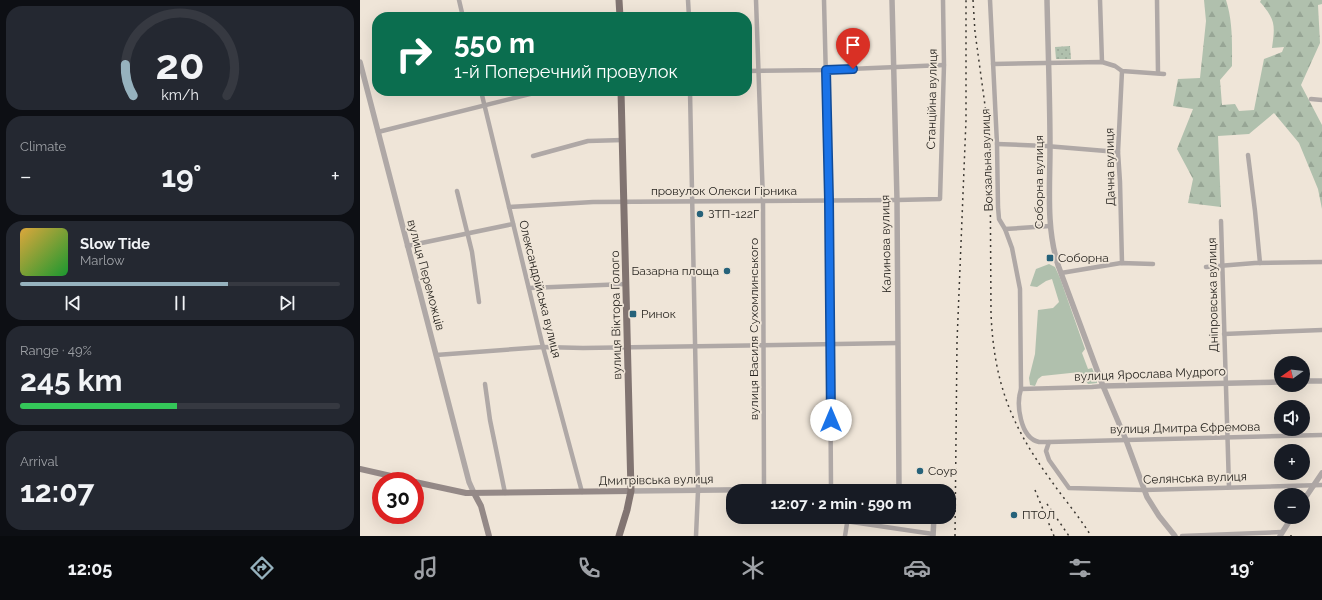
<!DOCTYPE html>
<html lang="en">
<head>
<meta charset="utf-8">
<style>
	:root { --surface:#171b24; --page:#242831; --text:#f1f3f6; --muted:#9ea1a6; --line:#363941; --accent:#96b2be }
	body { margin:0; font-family:Raleway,sans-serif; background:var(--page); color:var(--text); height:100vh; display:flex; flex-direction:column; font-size:15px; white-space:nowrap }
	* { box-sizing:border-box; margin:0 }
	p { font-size:13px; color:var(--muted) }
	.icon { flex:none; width:22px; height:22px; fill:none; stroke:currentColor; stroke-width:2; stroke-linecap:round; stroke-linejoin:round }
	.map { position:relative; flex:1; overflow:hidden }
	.side { display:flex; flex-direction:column; gap:6px; padding:6px; background:#0d0f14; width:360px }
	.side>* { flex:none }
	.top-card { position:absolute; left:12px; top:12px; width:380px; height:84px; border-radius:16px; box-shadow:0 4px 16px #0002; background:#0b6e4f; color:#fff; overflow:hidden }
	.needle { width:26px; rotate:256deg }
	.tools { position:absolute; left:914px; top:356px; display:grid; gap:8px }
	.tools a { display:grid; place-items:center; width:36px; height:36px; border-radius:50%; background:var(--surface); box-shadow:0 4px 16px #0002; font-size:20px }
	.speed { position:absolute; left:12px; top:472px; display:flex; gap:8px; font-size:20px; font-weight:700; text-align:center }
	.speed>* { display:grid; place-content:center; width:52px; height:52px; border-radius:50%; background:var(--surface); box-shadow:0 4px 16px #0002; line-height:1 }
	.speed .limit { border:6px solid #d22; background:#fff; color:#111 }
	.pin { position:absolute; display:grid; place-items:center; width:34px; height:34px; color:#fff; margin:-41px -17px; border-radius:50% 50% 50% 0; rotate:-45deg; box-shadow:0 0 4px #0007 }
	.pin .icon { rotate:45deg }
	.me { position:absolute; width:44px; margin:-22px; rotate:0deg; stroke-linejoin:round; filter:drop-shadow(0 0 3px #0008) }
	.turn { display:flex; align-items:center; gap:14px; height:84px; padding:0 16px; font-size:18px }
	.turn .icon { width:52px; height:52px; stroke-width:2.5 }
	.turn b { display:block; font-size:28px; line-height:34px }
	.big { font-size:30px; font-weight:700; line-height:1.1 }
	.side .widget { flex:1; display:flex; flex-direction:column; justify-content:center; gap:6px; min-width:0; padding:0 14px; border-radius:16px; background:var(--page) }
	.side .dial { align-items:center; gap:0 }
	.dial svg { height:104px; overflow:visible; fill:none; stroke:var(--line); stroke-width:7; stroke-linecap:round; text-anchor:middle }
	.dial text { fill:var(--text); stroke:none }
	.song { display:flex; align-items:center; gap:12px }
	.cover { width:48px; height:48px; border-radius:6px; background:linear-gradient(135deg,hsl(40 70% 55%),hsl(130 70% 35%)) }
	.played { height:4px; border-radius:2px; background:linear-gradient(90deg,var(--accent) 65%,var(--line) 65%) }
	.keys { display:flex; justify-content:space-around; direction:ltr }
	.heat { display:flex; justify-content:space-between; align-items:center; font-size:22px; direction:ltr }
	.charge { height:6px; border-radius:3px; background:linear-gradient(90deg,#34c759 49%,var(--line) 0) }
	.trip { position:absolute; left:366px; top:484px; width:230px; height:40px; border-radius:16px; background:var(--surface); box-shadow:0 4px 16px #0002; font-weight:700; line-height:40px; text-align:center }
	.menu { display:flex; height:64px; justify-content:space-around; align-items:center; background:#090b0e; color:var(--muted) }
	.menu .icon { width:28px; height:28px }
	.menu .on { color:var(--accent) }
	.menu b { font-size:18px; color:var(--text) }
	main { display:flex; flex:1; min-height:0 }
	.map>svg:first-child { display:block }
	.green { fill:#b0c0ad }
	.forest { fill:url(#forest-firs) }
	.park { fill:url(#park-dots) }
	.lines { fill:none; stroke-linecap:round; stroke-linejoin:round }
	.minor { stroke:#afa8a6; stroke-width:4.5 }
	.tertiary { stroke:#afa8a6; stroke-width:5.5 }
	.secondary { stroke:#948987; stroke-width:6 }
	.primary { stroke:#817471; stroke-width:7 }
	.rail { stroke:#3d3933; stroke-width:1.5; stroke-dasharray:2 4; stroke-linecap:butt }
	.route-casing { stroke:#114b97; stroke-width:10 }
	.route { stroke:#1a73e8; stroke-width:7 }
	.poi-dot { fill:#26627a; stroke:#efe5d8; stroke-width:1.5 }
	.labels { text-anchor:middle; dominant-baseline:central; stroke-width:3.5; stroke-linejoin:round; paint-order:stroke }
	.street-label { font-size:12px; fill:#282520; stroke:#efe5d8 }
	.poi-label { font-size:12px; fill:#282520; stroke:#efe5d8; text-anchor:start }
</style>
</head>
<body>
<main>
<section class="side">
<div class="widget dial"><svg viewBox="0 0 100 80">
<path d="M14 69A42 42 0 1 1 86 69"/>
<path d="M14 69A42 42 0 0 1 8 45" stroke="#96b2be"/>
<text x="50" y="56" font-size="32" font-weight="700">20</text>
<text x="50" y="72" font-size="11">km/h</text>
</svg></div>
<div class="widget"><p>Climate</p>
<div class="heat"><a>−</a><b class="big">19°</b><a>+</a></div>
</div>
<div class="widget">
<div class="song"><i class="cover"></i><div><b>Slow Tide</b><p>Marlow</p></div></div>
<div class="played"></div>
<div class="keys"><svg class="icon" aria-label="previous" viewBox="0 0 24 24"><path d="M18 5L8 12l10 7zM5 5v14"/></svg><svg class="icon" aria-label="pause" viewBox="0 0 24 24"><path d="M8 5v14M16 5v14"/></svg><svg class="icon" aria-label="next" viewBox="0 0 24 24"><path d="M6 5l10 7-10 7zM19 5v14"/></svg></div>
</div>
<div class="widget"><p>Range · 49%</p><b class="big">245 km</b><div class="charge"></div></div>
<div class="widget"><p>Arrival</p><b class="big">12:07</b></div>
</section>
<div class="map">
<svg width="962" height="536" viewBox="0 0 962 536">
	<defs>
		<pattern id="forest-firs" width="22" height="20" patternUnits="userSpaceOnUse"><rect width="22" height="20" fill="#b0c0ad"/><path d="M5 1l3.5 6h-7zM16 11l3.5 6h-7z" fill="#97a595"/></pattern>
		<pattern id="park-dots" width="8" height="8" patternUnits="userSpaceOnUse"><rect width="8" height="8" fill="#b0c0ad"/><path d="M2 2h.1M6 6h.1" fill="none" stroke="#97a595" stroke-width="1.8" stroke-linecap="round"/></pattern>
	</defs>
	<rect width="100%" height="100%" fill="#efe5d8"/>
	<path class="green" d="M689,264L695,267L700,278L725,349L722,353L728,369L732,368L737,380V383L728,384L720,372L682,376L678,379L675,386L670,385L669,378L675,354L678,310L693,308L699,302L692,279L686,281L677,287L670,286L676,269Z"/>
	<path class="forest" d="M844,0H866C873,22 872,44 872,66L860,80L862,105L875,104L879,111L894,110L904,59L922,52L924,47L912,48C915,26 916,20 900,2L901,0H962V4L958,5L960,43L941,85L962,125V209L958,189L939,143L914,113L889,134L858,136L861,207L828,203L833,179L817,149L833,109L813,106L818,79L840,78L846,21Z"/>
	<path class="park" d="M710,46L711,59H696L695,47Z"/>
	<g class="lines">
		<g class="minor">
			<path d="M99,0L103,17"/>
			<path d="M328,0L329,17"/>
			<path d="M396,0L403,201L404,489"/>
			<path d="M464,0L469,201L471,488"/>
			<path d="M630,0L637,144L638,207L639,219L645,229L652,248L660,289L661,389C656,404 660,438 679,442C682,442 686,442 689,442L686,451L689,460L709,488L784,490L962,485"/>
			<path d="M740,0L742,62"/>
			<path d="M797,0L798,73"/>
			<path d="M633,64L742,62L755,66L762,71L804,74"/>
			<path d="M387,71L466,70L584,65"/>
			<path d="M121,91L183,347L222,492"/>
			<path d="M330,91L338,491L336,536"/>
			<path d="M951,99L962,100"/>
			<path d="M18,132L182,91"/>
			<path d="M637,144L686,146L758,152"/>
			<path d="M888,155L895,211L900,263"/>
			<path d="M173,156L228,141L263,140"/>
			<path d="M97,191L112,252L119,302"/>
			<path d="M149,207L233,202L537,200L580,199L584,65L583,0"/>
			<path d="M861,221L869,487"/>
			<path d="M645,229L690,226"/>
			<path d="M47,246L153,224"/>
			<path d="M762,263L760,182L758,152L762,71"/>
			<path d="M846,267L895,263L962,262"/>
			<path d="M701,273L761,263L793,264"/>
			<path d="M169,288L266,284"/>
			<path d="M864,334L962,330"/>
			<path d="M76,355L183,347L223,348L538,343"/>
			<path d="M125,384L130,420L145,493"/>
			<path d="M661,389L732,387L743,386"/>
			<path d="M689,442L962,435"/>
			<path d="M458,517L573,534"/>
			<path d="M485,536L488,517"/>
			<path d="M822,536L922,532"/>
		</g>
		<g class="tertiary">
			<path d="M532,0L537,200L539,488"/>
			<path d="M687,0C688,49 690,98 690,147C690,187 686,227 698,265L743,386L766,440L787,497L799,516L815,536"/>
			<path d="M0,62L109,482L114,493"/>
			<path d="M943,381H962"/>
			<path d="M743,386L921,382"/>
			<path d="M271,491L539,488H561L570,491"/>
			<path d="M943,501L962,473"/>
			<path d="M573,536L574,517"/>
			<path d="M920,536L932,517"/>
		</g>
		<g class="secondary">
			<path d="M0,469L53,481"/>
			<path d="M55,482L106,493L271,491"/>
			<path d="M114,493L121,506L129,536"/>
		</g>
		<g class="primary">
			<path d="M259,0L260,17"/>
			<path d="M259,536L267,510L271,491L261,91"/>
		</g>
		<g class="rail">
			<path d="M613,0L615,32L630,142L631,314C634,381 650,424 690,479C703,498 719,516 731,536"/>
			<path d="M675,490L694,536"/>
			<path d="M687,504L709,536"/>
			<path d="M595,536L597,342L606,120V0"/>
			<path d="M931,536V535"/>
		</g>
	</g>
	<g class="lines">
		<defs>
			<path id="route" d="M471,420L469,200L466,70L493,69"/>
		</defs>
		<use href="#route" class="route-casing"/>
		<use href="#route" class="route"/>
	</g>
	<g class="poi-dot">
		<circle cx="340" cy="214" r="4"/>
		<rect x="686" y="254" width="8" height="8" rx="2"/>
		<circle cx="367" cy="271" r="4"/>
		<rect x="269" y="310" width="8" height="8" rx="2"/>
		<circle cx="560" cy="471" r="4"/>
		<circle cx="654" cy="515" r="4"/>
	</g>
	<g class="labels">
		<g class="street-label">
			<text transform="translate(572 99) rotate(-89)">Станційна вулиця</text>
			<text transform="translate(627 160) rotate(-92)">Вокзальна вулиця</text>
			<text transform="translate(750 167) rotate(-91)">Дачна вулиця</text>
			<text transform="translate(679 182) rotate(-90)">Соборна вулиця</text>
			<text x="364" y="191">провулок Олекси Гірника</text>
			<text transform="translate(526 244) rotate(-91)">Калинова вулиця</text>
			<text transform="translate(66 275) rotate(75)">вулиця Переможців</text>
			<text transform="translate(180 289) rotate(76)">Олександрійська вулиця</text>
			<text transform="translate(853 295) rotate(-91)">Дніпровська вулиця</text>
			<text transform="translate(256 315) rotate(-91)">вулиця Віктора Голого</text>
			<text transform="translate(394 329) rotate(-90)">вулиця Василя Сухомлинського</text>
			<text transform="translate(790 374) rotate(-2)">вулиця Ярослава Мудрого</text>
			<text transform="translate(825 428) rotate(-1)">вулиця Дмитра Єфремова</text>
			<text transform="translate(835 478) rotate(-2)">Селянська вулиця</text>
			<text transform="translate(296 480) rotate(-1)">Дмитрівська вулиця</text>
		</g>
		<g class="poi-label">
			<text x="348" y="214">ЗТП-122Г</text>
			<text x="698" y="258">Соборна</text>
			<text x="359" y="271" text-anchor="end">Базарна площа</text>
			<text x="281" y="314">Ринок</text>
			<text x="568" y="471">Соур</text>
			<text x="662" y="515">ПТОЛ</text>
		</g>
	</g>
</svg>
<div class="tools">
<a><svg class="needle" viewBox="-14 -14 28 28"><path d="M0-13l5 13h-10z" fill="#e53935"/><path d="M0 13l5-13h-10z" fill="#9ea1a6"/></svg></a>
<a><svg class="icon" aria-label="sound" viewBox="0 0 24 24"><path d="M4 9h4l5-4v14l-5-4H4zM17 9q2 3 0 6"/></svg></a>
<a>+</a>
<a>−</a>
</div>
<div class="speed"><div class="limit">30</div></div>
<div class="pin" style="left:493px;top:69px;background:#d93025"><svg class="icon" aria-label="arrive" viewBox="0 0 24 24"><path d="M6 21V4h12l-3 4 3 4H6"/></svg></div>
<svg class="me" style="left:471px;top:420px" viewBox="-20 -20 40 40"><circle r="19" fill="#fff"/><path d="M0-13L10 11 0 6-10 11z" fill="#1a73e8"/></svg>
<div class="trip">12:07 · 2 min · 590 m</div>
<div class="top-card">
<div class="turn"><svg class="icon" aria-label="right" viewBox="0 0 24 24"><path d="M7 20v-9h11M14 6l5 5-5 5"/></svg><div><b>550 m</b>1-й Поперечний провулок</div></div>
</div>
</div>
</main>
<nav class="menu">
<b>12:05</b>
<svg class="icon on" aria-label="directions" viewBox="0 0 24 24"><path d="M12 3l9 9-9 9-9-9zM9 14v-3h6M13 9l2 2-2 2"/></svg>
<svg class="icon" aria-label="music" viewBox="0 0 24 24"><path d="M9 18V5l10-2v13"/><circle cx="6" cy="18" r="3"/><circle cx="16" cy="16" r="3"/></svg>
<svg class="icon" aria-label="phone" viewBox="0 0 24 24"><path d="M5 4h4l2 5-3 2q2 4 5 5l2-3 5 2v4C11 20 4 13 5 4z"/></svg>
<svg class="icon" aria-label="climate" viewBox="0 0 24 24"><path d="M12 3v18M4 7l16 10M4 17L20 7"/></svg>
<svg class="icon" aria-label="car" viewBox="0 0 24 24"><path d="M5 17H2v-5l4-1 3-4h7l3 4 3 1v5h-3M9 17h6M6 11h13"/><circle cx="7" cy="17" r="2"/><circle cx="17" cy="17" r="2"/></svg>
<svg class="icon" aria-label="filters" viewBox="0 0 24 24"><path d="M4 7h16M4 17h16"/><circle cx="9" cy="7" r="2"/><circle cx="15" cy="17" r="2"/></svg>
<b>19°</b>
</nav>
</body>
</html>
